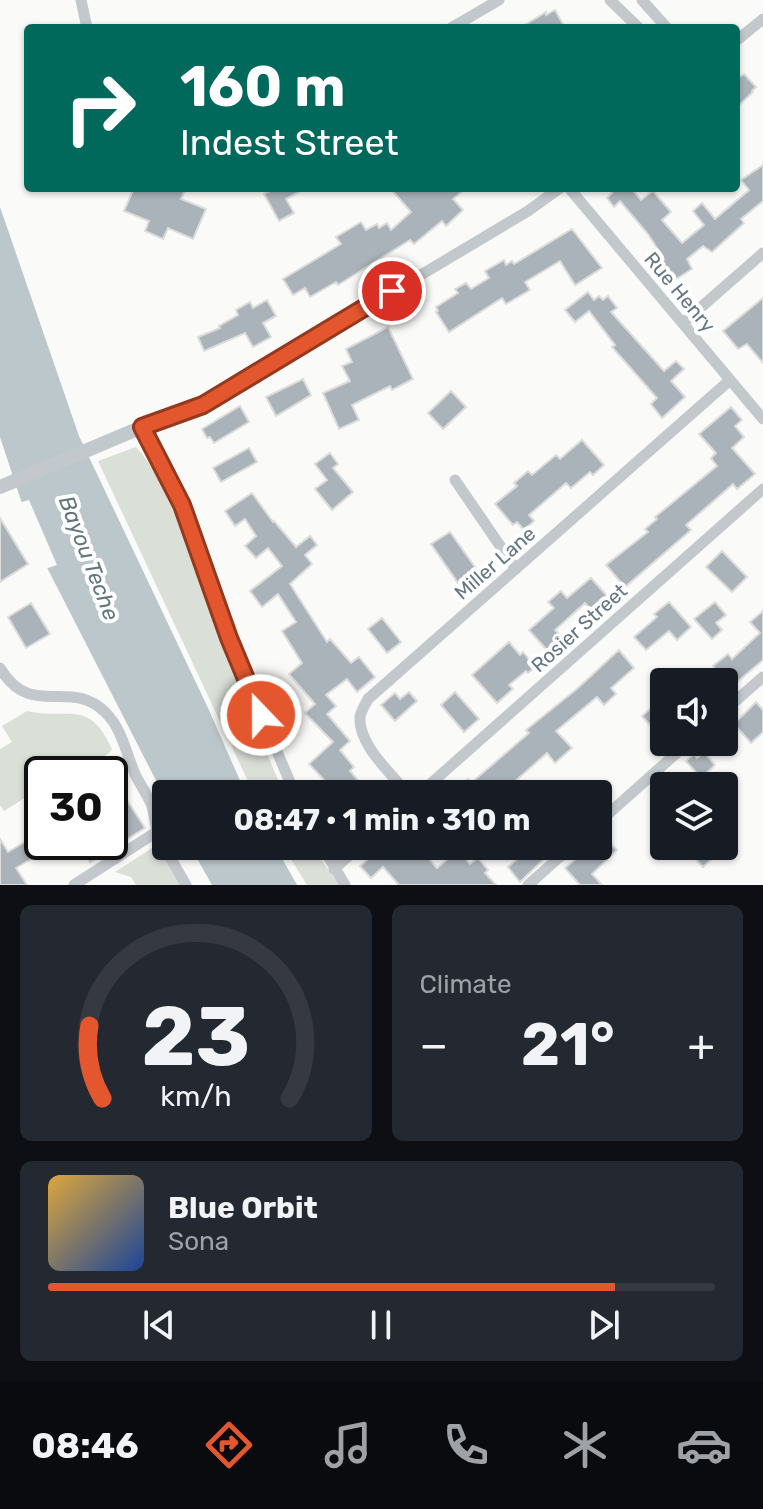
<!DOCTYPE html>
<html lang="en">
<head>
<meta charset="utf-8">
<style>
	:root { --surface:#171b24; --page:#242831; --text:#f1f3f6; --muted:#9ea1a6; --line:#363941; --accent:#e4572e }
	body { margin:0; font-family:Rubik,sans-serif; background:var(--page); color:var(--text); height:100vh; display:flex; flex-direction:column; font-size:30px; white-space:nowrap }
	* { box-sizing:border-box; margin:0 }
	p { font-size:26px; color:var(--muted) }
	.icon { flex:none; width:44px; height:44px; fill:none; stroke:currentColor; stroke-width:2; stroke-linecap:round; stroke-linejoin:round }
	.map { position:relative; height:885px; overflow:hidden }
	.side { display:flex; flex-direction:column; gap:20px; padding:20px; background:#0d0f14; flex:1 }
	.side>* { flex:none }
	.guide { position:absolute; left:24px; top:24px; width:716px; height:168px; border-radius:8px; box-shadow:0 2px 6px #0004; background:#00695c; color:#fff; overflow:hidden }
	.controls { position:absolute; left:650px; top:668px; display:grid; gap:16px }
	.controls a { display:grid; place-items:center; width:88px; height:88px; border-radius:8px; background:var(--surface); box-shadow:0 2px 6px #0004; font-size:40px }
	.speed { position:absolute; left:24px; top:756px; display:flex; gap:16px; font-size:40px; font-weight:700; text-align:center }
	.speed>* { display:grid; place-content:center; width:104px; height:104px; border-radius:50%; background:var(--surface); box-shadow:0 2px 6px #0004; line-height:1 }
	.speed .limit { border:4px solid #111; border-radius:12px; background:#fff; color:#111 }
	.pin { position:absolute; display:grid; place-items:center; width:68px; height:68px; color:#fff; margin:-34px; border:4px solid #fff; border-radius:50%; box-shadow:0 2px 8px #0007 }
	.me { position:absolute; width:88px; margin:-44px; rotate:338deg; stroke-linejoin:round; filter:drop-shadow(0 0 6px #0008) }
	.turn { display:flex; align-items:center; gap:28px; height:168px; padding:0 24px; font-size:36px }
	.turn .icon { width:104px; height:104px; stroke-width:2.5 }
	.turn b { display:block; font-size:56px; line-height:68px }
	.big { font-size:60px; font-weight:700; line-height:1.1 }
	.side .card { flex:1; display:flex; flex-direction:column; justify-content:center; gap:12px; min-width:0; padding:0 28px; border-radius:12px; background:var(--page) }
	.side .dial { align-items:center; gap:0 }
	.dial svg { height:208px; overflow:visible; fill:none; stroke:var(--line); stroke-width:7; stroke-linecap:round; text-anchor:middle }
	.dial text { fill:var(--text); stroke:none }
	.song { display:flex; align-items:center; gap:24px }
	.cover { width:96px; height:96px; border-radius:12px; background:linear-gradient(135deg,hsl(40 70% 55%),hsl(220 70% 35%)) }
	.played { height:8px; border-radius:4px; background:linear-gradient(90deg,var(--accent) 85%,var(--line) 85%) }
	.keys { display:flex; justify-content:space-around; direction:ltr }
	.heat { display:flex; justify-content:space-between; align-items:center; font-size:44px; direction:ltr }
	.side .tiles { flex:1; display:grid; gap:20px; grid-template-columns:1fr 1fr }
	.card:last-child { grid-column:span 2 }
	.trip { position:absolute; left:152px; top:780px; width:460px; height:80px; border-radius:8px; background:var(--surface); box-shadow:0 2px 6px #0004; font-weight:700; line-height:80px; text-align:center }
	.dock { display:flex; height:128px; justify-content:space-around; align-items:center; background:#090b0e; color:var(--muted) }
	.dock .icon { width:56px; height:56px }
	.dock .active { color:var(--accent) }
	.dock b { font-size:36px; color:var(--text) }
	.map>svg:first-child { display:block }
	.green { fill:#dadfd7 }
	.water { fill:#bbc7cb }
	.pier { fill:#fafaf8 }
	.building { fill:#aab3b9; stroke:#dcdcda; stroke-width:2 }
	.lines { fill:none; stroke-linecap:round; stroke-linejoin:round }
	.minor { stroke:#c3c8cc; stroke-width:11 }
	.tertiary { stroke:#c3c8cc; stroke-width:14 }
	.route-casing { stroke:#94391e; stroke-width:20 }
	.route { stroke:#e4572e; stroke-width:14 }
	.labels { text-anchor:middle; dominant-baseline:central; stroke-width:8; stroke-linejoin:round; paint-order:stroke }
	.street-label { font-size:20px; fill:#657683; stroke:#fff }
	.water-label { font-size:22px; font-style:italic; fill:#60757c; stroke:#fff }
</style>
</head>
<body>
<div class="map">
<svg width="763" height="885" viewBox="0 0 763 885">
	<rect width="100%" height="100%" fill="#fafaf8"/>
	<g class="green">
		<path d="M136,447C182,498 199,583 223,647C241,697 264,745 284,794H254L98,461Z"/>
		<path d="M27,711C69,721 88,697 112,749L109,753L75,774H42V787L4,811L0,805V749L12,742L2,726Z"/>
		<path d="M283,846H312L339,885H307Z"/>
		<path d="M152,848L160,849L182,885H136L131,877L115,872Z"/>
	</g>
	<g class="water">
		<path d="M0,207L79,436L208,708L246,794H166V800L36,546L0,437Z"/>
		<path d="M190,846H275L297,885H212Z"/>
	</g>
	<path class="pier" d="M29,500L57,565L45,569L18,503Z"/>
	<g class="building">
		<path d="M555,10L565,28H520L546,12V15Z"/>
		<path d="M744,74L756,87L752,91L753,92L736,108V80Z"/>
		<path d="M763,165V201L741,219L744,223L712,252L703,246L687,259L692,269L673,281L659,264L664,259L648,234L620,201L614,207L607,198L612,193L607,188H631L641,200L653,191L671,212L662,220L682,243L704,225L693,211L702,203L715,219L749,190L741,180Z"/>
		<path d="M134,188H186L181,199L206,209L193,239L168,228L163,239L145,231L149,221L124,211Z"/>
		<path d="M275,188H306L286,199L294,213L279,221L264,194Z"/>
		<path d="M390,188H466L453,199L463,210L446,226L442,221L414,244L410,240L338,285L336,282L310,297L305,288L293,295L283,279L341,244L336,237L361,222L366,230L377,224L379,228L387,223L391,230L411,212Z"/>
		<path d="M572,229L602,268L575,285L560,261L525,282L530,290L506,304L502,298L449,332L436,312L438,311L436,307L458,293L455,289L466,283L471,289L489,278L485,271L504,260L506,265L512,261L514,264Z"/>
		<path d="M588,292L594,300L599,296L603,300L608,296L617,308L611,312L664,371L676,361L684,369L671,381L685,397L662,418L651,404L657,398L612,347L615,345L589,311L575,322L565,310Z"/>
		<path d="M763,298V363L747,344L738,349L723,331Z"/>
		<path d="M267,300L276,316L263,323L271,337L253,347L245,333L204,351L198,337L220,328L219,326L238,315L236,310L250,302L253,308Z"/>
		<path d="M388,327L413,379L392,390L390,386L352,405L359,420L339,429L323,393L350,381L342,366L352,362L346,349Z"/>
		<path d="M303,379L311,395L276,416L266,397Z"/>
		<path d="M451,391L466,407L443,429L428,413Z"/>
		<path d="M240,406L249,422L214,443L210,437L207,438L202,429Z"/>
		<path d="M731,407L742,420L735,426L744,437L732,448L755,474L737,489L733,484L686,525L691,530L625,587L606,565L648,532L645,529L657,519L655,517L717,466L711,458L716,453L699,434Z"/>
		<path d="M582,440L604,465L593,475L590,472L571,488L566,483L529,515L534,521L524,530L517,522L513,525L495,504L517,486L514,483L528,471L532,475L556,455L560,459Z"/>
		<path d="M249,448L257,462L221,482L213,468Z"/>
		<path d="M330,453L338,464L333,468L353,492L332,510L315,489L327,480L315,464Z"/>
		<path d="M252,493L273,522L274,521L296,547L310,536L317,545L305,555L312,564L290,584L327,642L330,639L351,663L359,657L375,677L357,692L347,679L326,695L336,706L327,714L350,741L340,750L354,767L350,771L370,794H330L324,787L328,784L309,764L333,742L305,713L315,704L289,674L302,663L282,631L296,622L278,594L262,607L250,591L282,566L268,548L256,558L245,546L256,536L245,519L235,526L225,511Z"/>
		<path d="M0,518L28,564L0,582Z"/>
		<path d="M450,532L477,570L458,583L431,544Z"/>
		<path d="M722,551L747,577L732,592L706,567Z"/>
		<path d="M591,578L608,597L592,611L585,603L555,630L569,645L554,658L529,630L554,608L548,602L561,591L567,598Z"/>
		<path d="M669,602L691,627L677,640L669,631L646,650L634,637L657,617L654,614Z"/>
		<path d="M715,602L726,615L716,623L722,630L712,639L694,619Z"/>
		<path d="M31,603L50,634L26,648L8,617Z"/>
		<path d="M763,611V660L730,688L713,666L728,654L732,659L760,633L750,622Z"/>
		<path d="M382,618L401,642L387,653L368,629Z"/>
		<path d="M509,642L520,655L523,652L535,667L528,673L526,671L509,685L513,689L497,703L472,675Z"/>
		<path d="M619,650L634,668L611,688L616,694L604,705L597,697L556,731L572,748L555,763L547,753L514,782L524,794H451L468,779L471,783L499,759L529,733L526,730L578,688Z"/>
		<path d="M409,692L417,701L395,721L381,705L395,693L400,699Z"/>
		<path d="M455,692L479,719L464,732L441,705Z"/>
		<path d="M664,697V741L642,716Z"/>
		<path d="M756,702L763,710V732L751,743L734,724Z"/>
		<path d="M704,752L715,765L701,778L686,761L694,754L697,758Z"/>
		<path d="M110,774L145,828L90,862L78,842H110Z"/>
		<path d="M598,831L617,850L592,874L602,885H580L565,868L591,846H598Z"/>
		<path d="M0,839L8,852L28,840L38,855L16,868L27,885H0Z"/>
		<path d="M383,846H418L437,868L458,850L470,864L478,858L488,870L485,873L496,885H399L383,867L371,878L360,866Z"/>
		<path d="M532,846L545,858L520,882L508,867Z"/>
		<path d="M696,846H726L703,867L689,852Z"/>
	</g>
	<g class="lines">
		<g class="minor">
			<path d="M81,0L87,28"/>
			<path d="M610,0L639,28"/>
			<path d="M642,0L667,28"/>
			<path d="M451,28L499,0"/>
			<path d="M736,41L763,19"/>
			<path d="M569,188L763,419"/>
			<path d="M683,323L763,253"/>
			<path d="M455,480L516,569"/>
			<path d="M0,668C32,721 70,676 106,713C122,729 126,753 135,774C140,785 148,795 152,806C154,814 155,823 157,830C164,849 176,867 186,885"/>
			<path d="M724,711L763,677"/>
			<path d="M295,794L229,638L176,489L142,427L203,405L528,211L560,188"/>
			<path d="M408,794C392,774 358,745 360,717C361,711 365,705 368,699L730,380"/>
			<path d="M419,794L763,489"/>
			<path d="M598,823L689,742"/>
			<path d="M322,846L345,885"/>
			<path d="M334,869L360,846"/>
			<path d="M74,885L158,831"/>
			<path d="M528,885L572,846"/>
		</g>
		<path class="tertiary" d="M0,487L142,427"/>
	</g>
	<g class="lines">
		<defs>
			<path id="route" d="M261,715L229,638L182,505L142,427L203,405L392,291"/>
		</defs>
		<use href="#route" class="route-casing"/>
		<use href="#route" class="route"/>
	</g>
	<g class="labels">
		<g class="street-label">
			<text transform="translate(680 292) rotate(50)">Rue Henry</text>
			<text transform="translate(495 563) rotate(-41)">Miller Lane</text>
			<text transform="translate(579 628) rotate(-42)">Rosier Street</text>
		</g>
		<g class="water-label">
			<text transform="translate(89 558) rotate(69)">Bayou Teche</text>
		</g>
	</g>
</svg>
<div class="controls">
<a><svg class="icon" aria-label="sound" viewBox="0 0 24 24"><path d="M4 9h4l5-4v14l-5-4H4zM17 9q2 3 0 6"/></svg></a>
<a><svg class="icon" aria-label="layers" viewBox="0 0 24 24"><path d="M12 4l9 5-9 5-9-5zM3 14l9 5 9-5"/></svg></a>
</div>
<div class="speed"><div class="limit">30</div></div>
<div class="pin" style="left:392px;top:291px;background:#d93025"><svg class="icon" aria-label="arrive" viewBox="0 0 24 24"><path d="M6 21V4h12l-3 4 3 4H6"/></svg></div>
<svg class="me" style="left:261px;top:715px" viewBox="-20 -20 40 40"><circle r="17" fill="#e4572e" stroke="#fff" stroke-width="3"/><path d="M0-11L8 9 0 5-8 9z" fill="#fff"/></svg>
<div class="trip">08:47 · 1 min · 310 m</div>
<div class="guide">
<div class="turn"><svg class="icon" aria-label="right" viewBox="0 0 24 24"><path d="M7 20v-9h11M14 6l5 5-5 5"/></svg><div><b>160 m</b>Indest Street</div></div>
</div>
</div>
<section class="side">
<div class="tiles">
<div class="card dial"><svg viewBox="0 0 100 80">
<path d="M14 69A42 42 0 1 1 86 69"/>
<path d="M14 69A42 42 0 0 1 9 41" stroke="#e4572e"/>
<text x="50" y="56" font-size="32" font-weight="700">23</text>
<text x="50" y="72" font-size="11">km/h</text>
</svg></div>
<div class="card"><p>Climate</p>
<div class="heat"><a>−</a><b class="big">21°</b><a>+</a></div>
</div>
<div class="card">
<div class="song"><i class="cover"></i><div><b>Blue Orbit</b><p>Sona</p></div></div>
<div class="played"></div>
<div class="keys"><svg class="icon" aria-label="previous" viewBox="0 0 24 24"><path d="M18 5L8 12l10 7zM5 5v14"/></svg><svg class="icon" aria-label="pause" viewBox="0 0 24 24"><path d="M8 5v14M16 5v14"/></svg><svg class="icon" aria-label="next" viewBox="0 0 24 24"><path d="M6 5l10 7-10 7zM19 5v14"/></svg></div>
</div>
</div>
</section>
<nav class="dock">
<b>08:46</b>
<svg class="icon active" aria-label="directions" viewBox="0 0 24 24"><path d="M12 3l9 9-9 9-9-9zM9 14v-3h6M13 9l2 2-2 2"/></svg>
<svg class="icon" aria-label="music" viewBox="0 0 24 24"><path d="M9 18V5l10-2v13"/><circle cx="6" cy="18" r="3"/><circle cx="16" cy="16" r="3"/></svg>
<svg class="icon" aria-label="phone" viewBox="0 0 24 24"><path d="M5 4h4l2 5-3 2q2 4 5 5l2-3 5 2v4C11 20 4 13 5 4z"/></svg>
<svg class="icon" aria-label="climate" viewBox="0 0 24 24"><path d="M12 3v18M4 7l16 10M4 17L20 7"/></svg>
<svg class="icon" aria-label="car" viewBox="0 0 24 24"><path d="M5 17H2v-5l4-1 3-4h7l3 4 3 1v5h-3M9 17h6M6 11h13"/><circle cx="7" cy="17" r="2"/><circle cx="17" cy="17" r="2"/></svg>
</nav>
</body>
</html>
